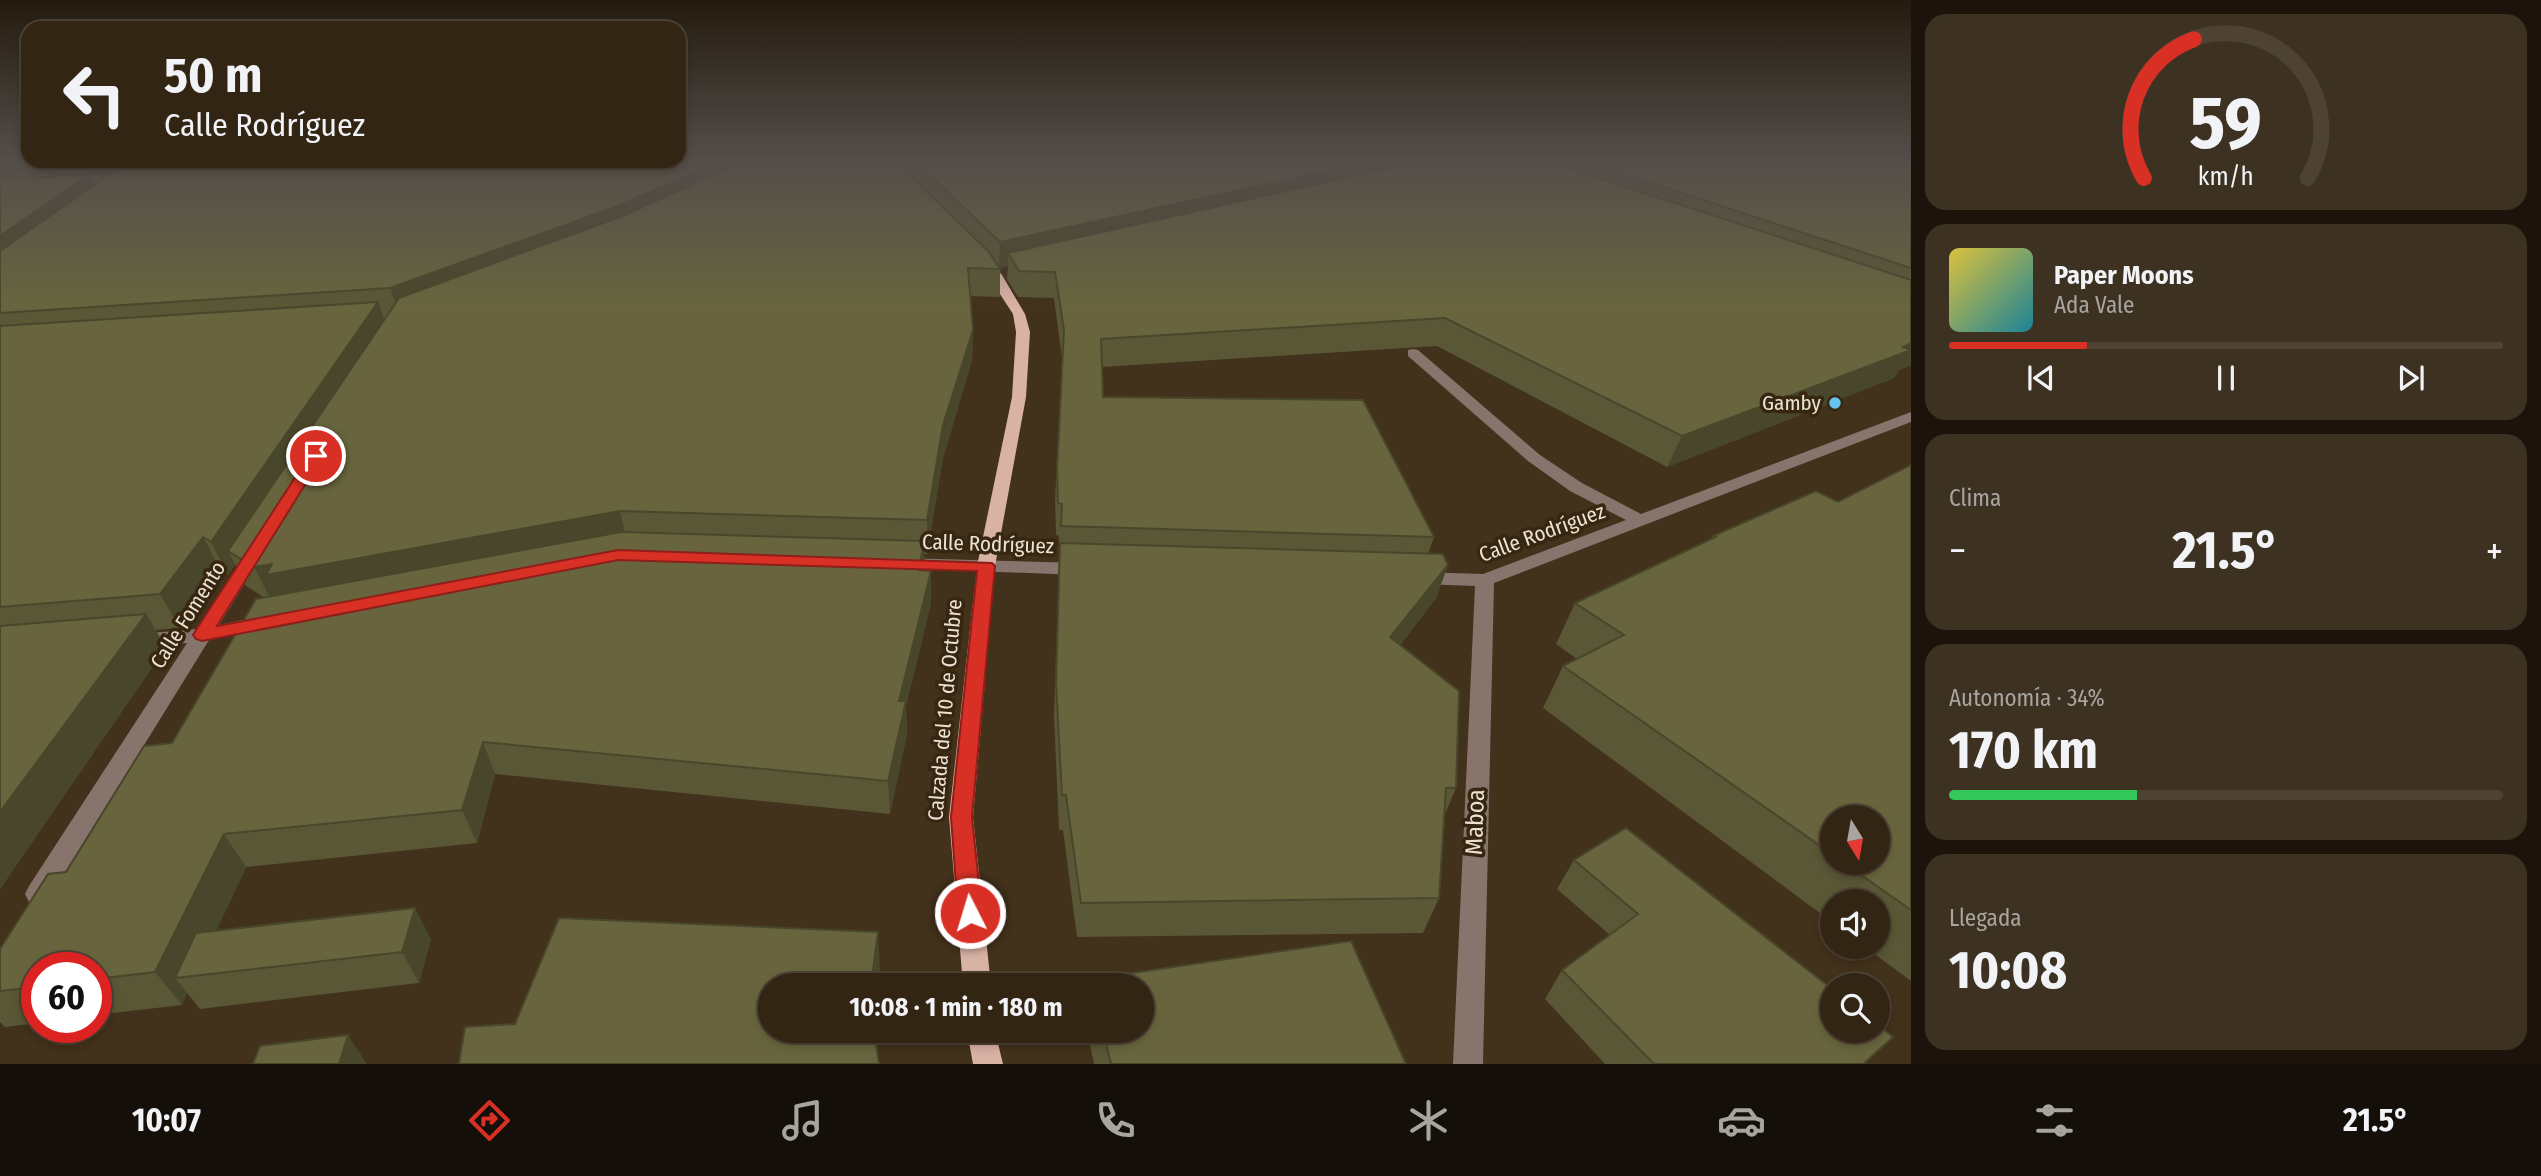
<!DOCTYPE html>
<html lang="es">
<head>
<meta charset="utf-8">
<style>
	:root { --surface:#322514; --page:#3d3122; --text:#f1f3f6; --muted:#a8a5a0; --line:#4d4234; --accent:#d93025 }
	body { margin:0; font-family:"Fira Sans Condensed",sans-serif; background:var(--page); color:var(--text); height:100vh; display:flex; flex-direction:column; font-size:26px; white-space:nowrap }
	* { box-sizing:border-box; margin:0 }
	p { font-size:23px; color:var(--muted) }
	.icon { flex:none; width:38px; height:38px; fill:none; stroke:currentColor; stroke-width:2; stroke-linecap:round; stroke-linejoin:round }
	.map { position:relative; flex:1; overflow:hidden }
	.panel { display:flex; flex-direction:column; gap:14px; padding:14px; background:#1c140b; width:630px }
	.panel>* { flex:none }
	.banner { position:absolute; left:21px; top:21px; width:665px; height:147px; border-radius:21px; box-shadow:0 4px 10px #0003,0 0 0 2px var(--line); background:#322514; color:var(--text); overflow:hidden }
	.needle { width:46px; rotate:169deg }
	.fabs { position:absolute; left:1820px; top:805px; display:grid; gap:14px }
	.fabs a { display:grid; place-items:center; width:70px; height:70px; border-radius:50%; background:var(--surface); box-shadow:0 4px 10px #0003,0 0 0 2px var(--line); font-size:35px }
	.speed { position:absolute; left:21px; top:952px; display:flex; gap:14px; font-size:35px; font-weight:700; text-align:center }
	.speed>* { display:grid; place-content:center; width:91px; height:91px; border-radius:50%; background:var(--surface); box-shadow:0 4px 10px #0003,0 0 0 2px var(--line); line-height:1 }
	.speed .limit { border:10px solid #d22; background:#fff; color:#111 }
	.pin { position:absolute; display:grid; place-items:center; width:60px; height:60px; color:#fff; margin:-30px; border:4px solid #fff; border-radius:50%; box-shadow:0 2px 7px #0007 }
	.me { position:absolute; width:77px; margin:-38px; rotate:355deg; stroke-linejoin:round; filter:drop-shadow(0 0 5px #0008) }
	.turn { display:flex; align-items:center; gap:24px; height:147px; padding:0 28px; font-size:32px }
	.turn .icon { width:91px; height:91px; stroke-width:2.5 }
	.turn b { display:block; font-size:49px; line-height:60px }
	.big { font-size:52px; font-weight:700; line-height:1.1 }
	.panel .widget { flex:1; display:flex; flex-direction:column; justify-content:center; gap:10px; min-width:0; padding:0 24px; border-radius:21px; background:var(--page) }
	.panel .dial { align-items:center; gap:0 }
	.dial svg { height:182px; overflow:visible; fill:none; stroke:var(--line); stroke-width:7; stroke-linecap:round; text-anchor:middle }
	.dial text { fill:var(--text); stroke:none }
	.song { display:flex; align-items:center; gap:21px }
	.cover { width:84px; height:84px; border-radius:10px; background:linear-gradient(135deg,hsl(50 70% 55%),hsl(190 70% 35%)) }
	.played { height:7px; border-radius:4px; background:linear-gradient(90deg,var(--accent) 25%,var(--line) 25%) }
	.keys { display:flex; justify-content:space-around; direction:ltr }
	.heat { display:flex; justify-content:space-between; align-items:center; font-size:38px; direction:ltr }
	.charge { height:10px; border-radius:5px; background:linear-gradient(90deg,#34c759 34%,var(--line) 0) }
	.trip { position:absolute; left:758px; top:973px; width:396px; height:70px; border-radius:35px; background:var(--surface); box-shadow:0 4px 10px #0003,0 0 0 2px var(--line); font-weight:700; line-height:70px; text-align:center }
	.tab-bar { display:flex; height:112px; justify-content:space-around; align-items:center; background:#140f08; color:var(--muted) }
	.tab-bar .icon { width:49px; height:49px }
	.tab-bar .active { color:var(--accent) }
	.tab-bar b { font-size:32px; color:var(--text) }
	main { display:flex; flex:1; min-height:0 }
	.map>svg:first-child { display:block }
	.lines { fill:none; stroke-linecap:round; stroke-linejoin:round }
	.minor { fill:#86746d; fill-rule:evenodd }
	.major { fill:#d8b2a4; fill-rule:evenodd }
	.wall { fill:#595735; fill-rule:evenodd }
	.shaded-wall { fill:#49472b }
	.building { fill:#68653e; stroke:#49472b; stroke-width:2 }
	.route { fill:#d93025; stroke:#8d1f18; stroke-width:2 }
	.poi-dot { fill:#66c4ef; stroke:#372711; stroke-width:2.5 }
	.labels { text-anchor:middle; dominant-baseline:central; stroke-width:7; stroke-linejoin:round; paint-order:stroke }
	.poi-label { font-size:21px; fill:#ece2d4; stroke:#372711; text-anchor:end }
	.street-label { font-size:21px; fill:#ece2d4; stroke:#372711 }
	.near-street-label { font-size:24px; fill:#ece2d4; stroke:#372711 }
</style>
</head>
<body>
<main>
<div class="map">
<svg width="1911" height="1064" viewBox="0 0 1911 1064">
	<rect width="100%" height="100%" fill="#42311b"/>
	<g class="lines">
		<g class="minor">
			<path d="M1413,349L1418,350L1540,455L1582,483L1641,514L1911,412V422L1494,583L1483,1064H1453L1475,586L1420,584L1411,578L1420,572L1483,574L1626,520L1570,491L1528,461L1408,356V350Z"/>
			<path d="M254,548L263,554L219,625L261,616L268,618L271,623L268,628L209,640L47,902L38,905L29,902L25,894L29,886L187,643L136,647L129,645L126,640L129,635L196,629L248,550Z"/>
			<path d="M902,558L1080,563L1089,569L1080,575L896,568L893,564L896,560Z"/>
		</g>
		<g class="major">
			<path d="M981,260H989L1002,275L1025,314L1030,332L1026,397L995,566L973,817L991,985H963L949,817L977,566L1012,397L1016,332L1013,314L979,262Z"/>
			<path d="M967,1031H995L1003,1064H973Z"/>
		</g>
	</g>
	<g class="wall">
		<path d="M0,159H890V165L899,166L891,159H1911V365L1899,370L1894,378L1667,467L1437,346L1102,367L1103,397L1434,537L1428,554L1448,565L1436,598L1400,645L1456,788L1445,814L1439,898L1423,933L1077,937L1063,830H1059L1054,716L1059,558V536L1056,535L1055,500L1062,358L1054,298L1018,297L1007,279L1008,266L999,268L1000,269V297L970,296L973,330L972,360L943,458L927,554H924L925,571L931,603L906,706L907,734L890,814L495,774L477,843L246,867L216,931L431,939L419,983L200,1009L187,993L182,1005L96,1015V968H37V1023L5,1027L0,1022V949L172,743L265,598L246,586L235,564L228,575L220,569L180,628L155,630L166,647L0,889Z"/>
		<path d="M1911,465V981L1865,947H1878V901H1832V922L1543,708L1563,666L1577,659L1556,644L1575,603L1712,538L1713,536L1838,502ZM1832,817L1878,863H1832Z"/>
		<path d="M1574,860L1893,1037L1865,1064H1605L1545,999L1562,970L1610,935L1557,889Z"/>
		<path d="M1351,941L1406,1064H1094L1087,1031H1141V985H1090L1091,979Z"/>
	</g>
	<g class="shaded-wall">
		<path d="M726,159H757L399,314L390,288Z"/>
		<path d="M1381,159H1472L1008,253V266L999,268L1000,242Z"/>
		<path d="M110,161H151L116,186L105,164Z"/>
		<path d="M88,175L100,198L0,272V236Z"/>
		<path d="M378,302L388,329L228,551L235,564L228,575L211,542Z"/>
		<path d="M973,330L972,360L943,458L927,554V520L943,425Z"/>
		<path d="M1911,343V365L1899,370L1894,378L1667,467L1682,436Z"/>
		<path d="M620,511L628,545L272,602L254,567Z"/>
		<path d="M203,537L220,569L180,628L160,594Z"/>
		<path d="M924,541L925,572L919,570Z"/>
		<path d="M1448,565L1436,598L1379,671L1390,637Z"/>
		<path d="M931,571V603L906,706L907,734L890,814L888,781L899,701Z"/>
		<path d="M146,614L166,647L0,889V812Z"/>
		<path d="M483,742L495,774L477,843L462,810Z"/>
		<path d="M224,834L246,867L195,976L175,978L187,993L182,1005L155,972Z"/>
		<path d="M415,908L431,939L419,983L402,952Z"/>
		<path d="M878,932L880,970L879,985H871Z"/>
		<path d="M348,1035L367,1064H339Z"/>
		<path d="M1893,1037L1865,1064H1863Z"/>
	</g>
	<g class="building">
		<path d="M0,159H28V161H110L105,164L0,169Z"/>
		<path d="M679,159H726L615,207L390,288L0,313V251L129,161H679Z"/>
		<path d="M749,159H848L901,167L989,252L1000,269L968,268L973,330L943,425L927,520L620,511L266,575L272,564L254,567L228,551L399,298L625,215Z"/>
		<path d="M913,159H1381L1000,242Z"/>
		<path d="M1431,159H1540L1911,280V343L1903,347L1911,350L1682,436L1445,318L1101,339L1103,397L1363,400L1434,537L1061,526L1062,504L1058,503L1057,469L1064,330L1055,272L1019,271L1008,253Z"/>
		<path d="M1577,159H1911V268Z"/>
		<path d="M88,175L0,236V179Z"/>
		<path d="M378,302L211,542L203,537L160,594L0,607V326Z"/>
		<path d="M1911,465V910L1844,863H1878V817H1832V854L1563,666L1624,635L1575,603L1716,537L1713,536L1816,491L1838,502Z"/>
		<path d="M621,532L924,541L919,570L931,571L899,701H906L888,781L483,742L462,810L224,834L155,972L96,979V968H37V987L0,991V949L48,874L66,872L144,746L172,743L256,599Z"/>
		<path d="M1060,543L1443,554L1448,565L1390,637L1459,691L1456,788H1446L1439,898L1081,903L1066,795H1062L1056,682Z"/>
		<path d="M146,614L0,812V626Z"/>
		<path d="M1626,828L1832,989V1031H1878V1025L1893,1037L1863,1064H1654L1562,970L1638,914L1574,860Z"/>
		<path d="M415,908L402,952L175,978L196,933Z"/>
		<path d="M559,918L878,932L871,985H770V1031H874L879,1064H459L465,1027L515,1024Z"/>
		<path d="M1351,941L1406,1064H1111L1103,1031H1141V985H1092L1091,979Z"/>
		<path d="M348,1035L339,1064H253L260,1046Z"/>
	</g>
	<linearGradient id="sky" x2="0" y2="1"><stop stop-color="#241b0f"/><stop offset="0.52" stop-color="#544e4a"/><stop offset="1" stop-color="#544e4a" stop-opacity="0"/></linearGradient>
	<rect width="1911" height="307" fill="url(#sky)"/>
	<path class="route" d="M316,451L323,456L217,626L618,550L992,563L995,566L972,817L982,913L978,921L970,924L962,921L958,913L951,817L977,571L618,560L202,641L196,639L193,635L196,630L309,456Z"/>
	<circle class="poi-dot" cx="1835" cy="403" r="7"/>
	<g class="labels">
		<g class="poi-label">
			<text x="1821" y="403">Gamby</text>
		</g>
		<g class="street-label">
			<text transform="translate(1542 533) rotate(-20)">Calle Rodríguez</text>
			<text transform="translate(988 544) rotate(2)">Calle Rodríguez</text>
			<text transform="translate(188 615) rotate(-58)">Calle Fomento</text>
			<text transform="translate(945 710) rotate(-85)">Calzada del 10 de Octubre</text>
		</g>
		<g class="near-street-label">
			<text transform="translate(1475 822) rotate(-88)">Maboa</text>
		</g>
	</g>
</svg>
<div class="fabs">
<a><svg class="needle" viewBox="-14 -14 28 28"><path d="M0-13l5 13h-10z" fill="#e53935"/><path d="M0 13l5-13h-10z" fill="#a8a5a0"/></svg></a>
<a><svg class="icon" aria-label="sound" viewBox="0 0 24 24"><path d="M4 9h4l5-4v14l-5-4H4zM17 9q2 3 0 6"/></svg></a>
<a><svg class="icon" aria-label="search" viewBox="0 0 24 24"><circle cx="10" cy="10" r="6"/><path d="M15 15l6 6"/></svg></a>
</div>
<div class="speed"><div class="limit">60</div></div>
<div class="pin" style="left:316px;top:456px;background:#d93025"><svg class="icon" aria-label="arrive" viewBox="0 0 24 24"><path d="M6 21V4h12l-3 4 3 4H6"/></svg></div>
<svg class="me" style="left:970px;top:913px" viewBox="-20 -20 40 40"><circle r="17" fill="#d93025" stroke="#fff" stroke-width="3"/><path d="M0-11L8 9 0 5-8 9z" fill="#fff"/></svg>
<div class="trip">10:08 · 1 min · 180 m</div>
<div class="banner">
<div class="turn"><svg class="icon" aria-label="left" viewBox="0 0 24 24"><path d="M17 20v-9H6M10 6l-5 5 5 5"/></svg><div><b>50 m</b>Calle Rodríguez</div></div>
</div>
</div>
<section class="panel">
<div class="widget dial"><svg viewBox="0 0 100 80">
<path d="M14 69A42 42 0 1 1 86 69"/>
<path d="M14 69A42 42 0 0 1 36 8" stroke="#d93025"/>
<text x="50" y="56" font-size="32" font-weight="700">59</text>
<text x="50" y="72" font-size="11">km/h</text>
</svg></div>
<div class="widget">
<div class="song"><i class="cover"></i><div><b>Paper Moons</b><p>Ada Vale</p></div></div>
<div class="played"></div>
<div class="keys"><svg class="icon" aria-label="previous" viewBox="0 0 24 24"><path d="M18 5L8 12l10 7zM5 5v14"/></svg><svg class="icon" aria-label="pause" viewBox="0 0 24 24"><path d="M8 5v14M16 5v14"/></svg><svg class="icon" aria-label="next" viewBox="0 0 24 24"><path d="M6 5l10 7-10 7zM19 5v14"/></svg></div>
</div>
<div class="widget"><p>Clima</p>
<div class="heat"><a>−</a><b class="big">21.5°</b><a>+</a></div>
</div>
<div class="widget"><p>Autonomía · 34%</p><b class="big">170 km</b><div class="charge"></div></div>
<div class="widget"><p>Llegada</p><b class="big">10:08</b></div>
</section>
</main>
<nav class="tab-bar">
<b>10:07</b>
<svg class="icon active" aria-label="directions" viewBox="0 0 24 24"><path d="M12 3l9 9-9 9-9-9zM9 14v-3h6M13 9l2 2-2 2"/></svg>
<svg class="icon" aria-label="music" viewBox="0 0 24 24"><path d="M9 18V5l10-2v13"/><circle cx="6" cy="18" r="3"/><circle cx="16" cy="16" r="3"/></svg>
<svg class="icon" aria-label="phone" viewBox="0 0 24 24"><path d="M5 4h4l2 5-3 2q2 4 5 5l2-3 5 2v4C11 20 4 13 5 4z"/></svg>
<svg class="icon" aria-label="climate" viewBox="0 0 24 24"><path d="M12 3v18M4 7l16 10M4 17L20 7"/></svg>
<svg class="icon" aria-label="car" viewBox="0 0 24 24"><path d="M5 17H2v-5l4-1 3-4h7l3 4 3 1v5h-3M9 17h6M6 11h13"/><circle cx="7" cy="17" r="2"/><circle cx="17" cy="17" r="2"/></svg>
<svg class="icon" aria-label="filters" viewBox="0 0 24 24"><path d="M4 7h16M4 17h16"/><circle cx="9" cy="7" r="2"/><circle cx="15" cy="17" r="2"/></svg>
<b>21.5°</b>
</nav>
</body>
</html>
